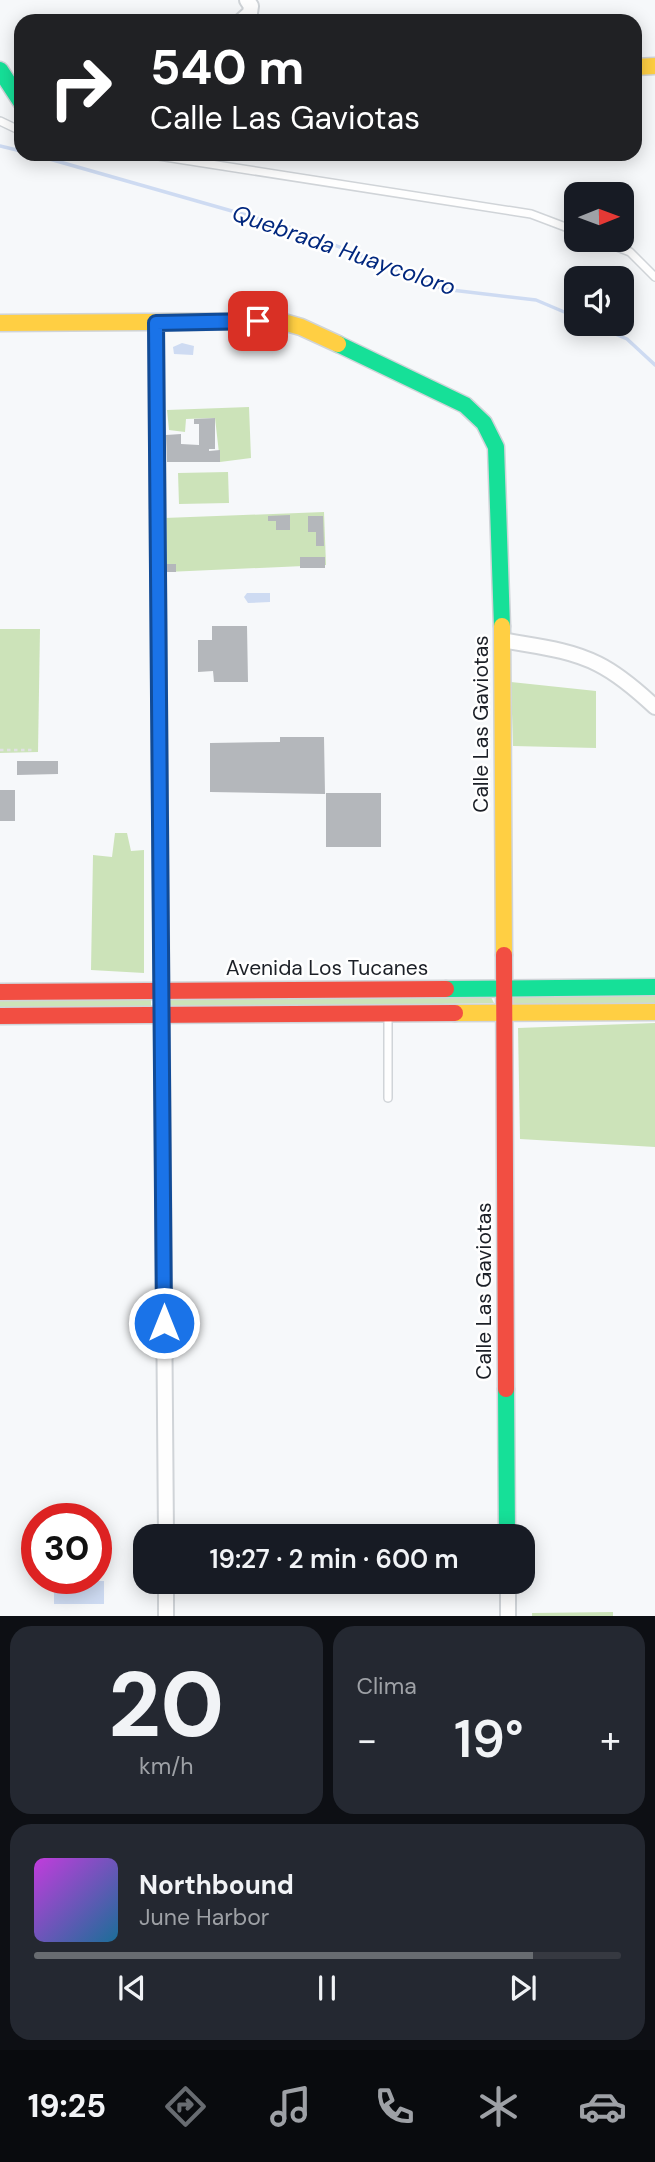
<!DOCTYPE html>
<html lang="es">
<head>
<meta charset="utf-8">
<style>
	:root { --surface:#171b24; --page:#242831; --text:#f1f3f6; --muted:#9ea1a6; --line:#363941; --accent:#686c71 }
	body { margin:0; font-family:"DM Sans",sans-serif; background:var(--page); color:var(--text); height:100vh; display:flex; flex-direction:column; font-size:26px; white-space:nowrap }
	* { box-sizing:border-box; margin:0 }
	p { font-size:23px; color:var(--muted) }
	.icon { flex:none; width:38px; height:38px; fill:none; stroke:currentColor; stroke-width:2; stroke-linecap:round; stroke-linejoin:round }
	.map { position:relative; height:1616px; overflow:hidden }
	.details { display:flex; flex-direction:column; gap:10px; padding:10px; background:#0d0f14; flex:1 }
	.details>* { flex:none }
	.top-card { position:absolute; left:14px; top:14px; width:628px; height:147px; border-radius:21px; box-shadow:0 4px 18px #0003; background:#202124; color:#fff; overflow:hidden }
	.needle { width:46px; rotate:89deg }
	.buttons { position:absolute; left:564px; top:182px; display:grid; gap:14px }
	.buttons a { display:grid; place-items:center; width:70px; height:70px; border-radius:14px; background:var(--surface); box-shadow:0 4px 18px #0003; font-size:35px }
	.speed { position:absolute; left:21px; top:1503px; display:flex; gap:14px; font-size:35px; font-weight:700; text-align:center }
	.speed>* { display:grid; place-content:center; width:91px; height:91px; border-radius:50%; background:var(--surface); box-shadow:0 4px 18px #0003; line-height:1 }
	.speed .limit { border:10px solid #d22; background:#fff; color:#111 }
	.pin { position:absolute; display:grid; place-items:center; width:60px; height:60px; color:#fff; margin:-30px; border-radius:14px; box-shadow:0 4px 10px #0006 }
	.me { position:absolute; width:77px; margin:-38px; rotate:0deg; stroke-linejoin:round; filter:drop-shadow(0 0 5px #0008) }
	.turn { display:flex; align-items:center; gap:24px; height:147px; padding:0 21px; font-size:32px }
	.turn .icon { width:91px; height:91px; stroke-width:2.5 }
	.turn b { display:block; font-size:49px; line-height:60px }
	.big { font-size:52px; font-weight:600; line-height:1.1 }
	.details .card { flex:1; display:flex; flex-direction:column; justify-content:center; gap:10px; min-width:0; padding:0 24px; border-radius:21px; background:var(--page) }
	.details .dial { align-items:center; gap:0 }
	.dial b { font-size:91px; line-height:1 }
	.song { display:flex; align-items:center; gap:21px }
	.cover { width:84px; height:84px; border-radius:10px; background:linear-gradient(135deg,hsl(290 70% 55%),hsl(200 70% 35%)) }
	.played { height:7px; border-radius:4px; background:linear-gradient(90deg,var(--accent) 85%,var(--line) 85%) }
	.keys { display:flex; justify-content:space-around; direction:ltr }
	.heat { display:flex; justify-content:space-between; align-items:center; font-size:38px; direction:ltr }
	.details .tiles { flex:1; display:grid; gap:10px; grid-template-columns:1fr 1fr }
	.card:last-child { grid-column:span 2 }
	.trip { position:absolute; left:133px; top:1524px; width:402px; height:70px; border-radius:21px; background:var(--surface); box-shadow:0 4px 18px #0003; font-weight:600; line-height:70px; text-align:center }
	.menu { display:flex; height:112px; justify-content:space-around; align-items:center; background:#090b0e; color:var(--muted) }
	.menu .icon { width:49px; height:49px }
	.menu .on { color:var(--accent) }
	.menu b { font-size:32px; color:var(--text) }
	.map>svg:first-child { display:block }
	.green { fill:#cce3b9 }
	.water { fill:#cedbf2 }
	.lines { fill:none; stroke-linecap:round; stroke-linejoin:round }
	.stream { stroke:#cedbf2; stroke-width:3.5 }
	.building { fill:#b4b7bb }
	.lane-casing { stroke:#d0d4d8; stroke-width:10 }
	.street-casing { stroke:#d0d4d8; stroke-width:18 }
	.fast-casing { stroke:#d0d4d8; stroke-width:19 }
	.slow-casing { stroke:#d0d4d8; stroke-width:19 }
	.jam-casing { stroke:#d0d4d8; stroke-width:19 }
	.path { stroke:#e0e1e2; stroke-width:2.5; stroke-dasharray:3.5 3.5; stroke-linecap:butt }
	.lane { stroke:#fefefe; stroke-width:7 }
	.street { stroke:#fefefe; stroke-width:14 }
	.fast { stroke:#16e098; stroke-width:16 }
	.slow { stroke:#ffcf43; stroke-width:16 }
	.jam { stroke:#f24e42; stroke-width:16 }
	.route-casing { stroke:#114b97; stroke-width:18 }
	.route { stroke:#1a73e8; stroke-width:12 }
	.labels { text-anchor:middle; dominant-baseline:central; stroke-width:5; stroke-linejoin:round; paint-order:stroke }
	.street-label { font-size:21px; fill:#1c2027; stroke:#fff }
	.water-label { font-size:23px; font-style:italic; fill:#01277e; stroke:#fff }
</style>
</head>
<body>
<div class="map">
<svg width="655" height="1616" viewBox="0 0 655 1616">
	<rect width="100%" height="100%" fill="#f6f8fa"/>
	<g class="green">
		<path d="M249,407L251,458L220,462L215,418L186,419L185,432L169,430L167,410Z"/>
		<path d="M228,472L229,503L179,504L178,473Z"/>
		<path d="M324,512L326,565L167,572L164,518Z"/>
		<path d="M0,629H40L38,752L0,753Z"/>
		<path d="M511,682L596,691V748L513,746Z"/>
		<path d="M115,833H127L131,851L144,850V973L91,970L93,855L112,857Z"/>
		<path d="M655,993V1006L510,1007L507,997Z"/>
		<path d="M490,995L494,1003L169,1009L165,999Z"/>
		<path d="M0,998H151V1008L0,1010Z"/>
		<path d="M655,1023V1147L520,1139L518,1028Z"/>
		<path d="M613,1612V1616H532V1613Z"/>
	</g>
	<g class="water">
		<path d="M182,343L194,346L193,355L174,354L173,347Z"/>
		<path d="M247,593H270V602L248,603L244,597Z"/>
		<rect x="54" y="1581" width="50" height="23"/>
	</g>
	<g class="lines">
		<g class="stream">
			<path d="M0,146L21,151"/>
			<path d="M32,154L295,229L443,289L536,300L576,317"/>
			<path d="M592,324L627,339L655,365"/>
		</g>
	</g>
	<g class="building">
		<path d="M215,418V449H209V451L220,450V462H167L166,435L181,434V444L199,445V424H194V419Z"/>
		<path d="M290,515V530H276V521H268V516Z"/>
		<path d="M308,516H323L324,546H316V532H308Z"/>
		<rect x="300" y="557" width="25" height="11"/>
		<rect x="167" y="564" width="9" height="8"/>
		<path d="M212,626H247L248,682H214L213,671L198,672V640H212Z"/>
		<path d="M280,737H324L325,794L210,792V743L280,742Z"/>
		<path d="M17,761H58V774L17,775Z"/>
		<rect x="0" y="790" width="15" height="31"/>
		<rect x="326" y="793" width="55" height="54"/>
	</g>
	<g class="lines">
		<defs>
			<g id="lane">
				<path d="M0,121L21,131"/>
				<path d="M146,154L531,214L576,231"/>
				<path d="M599,240L630,252L655,277"/>
				<path d="M388,1098V1014"/>
			</g>
			<g id="street">
				<path d="M241,21L250,13L251,6L247,0"/>
				<path d="M156,323L166,1536"/>
				<path d="M502,640C534,646 569,649 598,664C618,674 639,692 655,707"/>
				<path d="M166,1582V1616"/>
				<path d="M508,1582V1616"/>
			</g>
			<g id="fast">
				<path d="M0,70L21,102"/>
				<path d="M338,344L465,405L484,423L496,447L502,626"/>
				<path d="M446,989L655,987"/>
				<path d="M506,1389L507,1536"/>
			</g>
			<g id="slow">
				<path d="M635,67L655,66"/>
				<path d="M0,323L280,321L301,327L338,344"/>
				<path d="M502,626L504,955"/>
				<path d="M455,1013L655,1012"/>
			</g>
			<g id="jam">
				<path d="M504,955L506,1389"/>
				<path d="M0,992L446,989"/>
				<path d="M0,1016L455,1013"/>
			</g>
		</defs>
		<use href="#lane" class="lane-casing"/>
		<use href="#street" class="street-casing"/>
		<use href="#fast" class="fast-casing"/>
		<use href="#slow" class="slow-casing"/>
		<use href="#jam" class="jam-casing"/>
		<path class="path" d="M0,750H35"/>
		<use href="#lane" class="lane"/>
		<use href="#street" class="street"/>
		<use href="#fast" class="fast"/>
		<use href="#slow" class="slow"/>
		<use href="#jam" class="jam"/>
	</g>
	<g class="lines">
		<defs>
			<path id="route" d="M164,1323L156,323L258,321"/>
		</defs>
		<use href="#route" class="route-casing"/>
		<use href="#route" class="route"/>
	</g>
	<g class="labels">
		<g class="street-label">
			<text transform="translate(481 724) rotate(-90)">Calle Las Gaviotas</text>
			<text x="327" y="968">Avenida Los Tucanes</text>
			<text transform="translate(484 1291) rotate(-90)">Calle Las Gaviotas</text>
		</g>
		<g class="water-label">
			<text transform="translate(344 250) rotate(19)">Quebrada Huaycoloro</text>
		</g>
	</g>
</svg>
<div class="buttons">
<a><svg class="needle" viewBox="-14 -14 28 28"><path d="M0-13l5 13h-10z" fill="#e53935"/><path d="M0 13l5-13h-10z" fill="#9ea1a6"/></svg></a>
<a><svg class="icon" aria-label="sound" viewBox="0 0 24 24"><path d="M4 9h4l5-4v14l-5-4H4zM17 9q2 3 0 6"/></svg></a>
</div>
<div class="speed"><div class="limit">30</div></div>
<div class="pin" style="left:258px;top:321px;background:#d93025"><svg class="icon" aria-label="arrive" viewBox="0 0 24 24"><path d="M6 21V4h12l-3 4 3 4H6"/></svg></div>
<svg class="me" style="left:164px;top:1323px" viewBox="-20 -20 40 40"><circle r="17" fill="#1a73e8" stroke="#fff" stroke-width="3"/><path d="M0-11L8 9 0 5-8 9z" fill="#fff"/></svg>
<div class="trip">19:27 · 2 min · 600 m</div>
<div class="top-card">
<div class="turn"><svg class="icon" aria-label="right" viewBox="0 0 24 24"><path d="M7 20v-9h11M14 6l5 5-5 5"/></svg><div><b>540 m</b>Calle Las Gaviotas</div></div>
</div>
</div>
<section class="details">
<div class="tiles">
<div class="card dial"><b>20</b><p>km/h</p></div>
<div class="card"><p>Clima</p>
<div class="heat"><a>−</a><b class="big">19°</b><a>+</a></div>
</div>
<div class="card">
<div class="song"><i class="cover"></i><div><b>Northbound</b><p>June Harbor</p></div></div>
<div class="played"></div>
<div class="keys"><svg class="icon" aria-label="previous" viewBox="0 0 24 24"><path d="M18 5L8 12l10 7zM5 5v14"/></svg><svg class="icon" aria-label="pause" viewBox="0 0 24 24"><path d="M8 5v14M16 5v14"/></svg><svg class="icon" aria-label="next" viewBox="0 0 24 24"><path d="M6 5l10 7-10 7zM19 5v14"/></svg></div>
</div>
</div>
</section>
<nav class="menu">
<b>19:25</b>
<svg class="icon on" aria-label="directions" viewBox="0 0 24 24"><path d="M12 3l9 9-9 9-9-9zM9 14v-3h6M13 9l2 2-2 2"/></svg>
<svg class="icon" aria-label="music" viewBox="0 0 24 24"><path d="M9 18V5l10-2v13"/><circle cx="6" cy="18" r="3"/><circle cx="16" cy="16" r="3"/></svg>
<svg class="icon" aria-label="phone" viewBox="0 0 24 24"><path d="M5 4h4l2 5-3 2q2 4 5 5l2-3 5 2v4C11 20 4 13 5 4z"/></svg>
<svg class="icon" aria-label="climate" viewBox="0 0 24 24"><path d="M12 3v18M4 7l16 10M4 17L20 7"/></svg>
<svg class="icon" aria-label="car" viewBox="0 0 24 24"><path d="M5 17H2v-5l4-1 3-4h7l3 4 3 1v5h-3M9 17h6M6 11h13"/><circle cx="7" cy="17" r="2"/><circle cx="17" cy="17" r="2"/></svg>
</nav>
</body>
</html>
